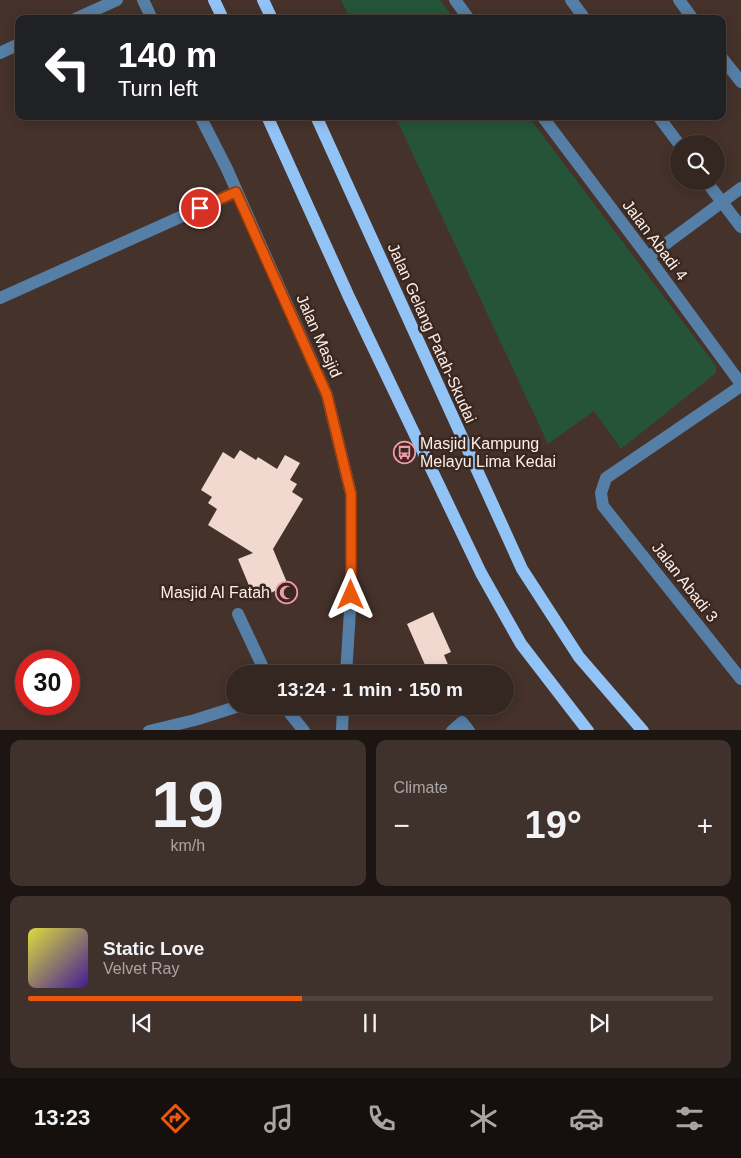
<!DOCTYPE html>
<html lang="en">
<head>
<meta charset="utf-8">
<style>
	:root { --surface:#342620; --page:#3f322d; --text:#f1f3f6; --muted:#a9a5a5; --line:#4e433e; --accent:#ea580c }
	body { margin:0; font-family:Helvetica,sans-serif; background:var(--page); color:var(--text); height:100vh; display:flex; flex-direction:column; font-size:19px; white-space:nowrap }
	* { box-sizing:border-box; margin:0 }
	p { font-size:16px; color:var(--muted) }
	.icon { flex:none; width:28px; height:28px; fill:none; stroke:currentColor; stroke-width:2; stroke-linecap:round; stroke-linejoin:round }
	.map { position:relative; height:730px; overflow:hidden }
	.drawer { display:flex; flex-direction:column; gap:10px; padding:10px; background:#1d1512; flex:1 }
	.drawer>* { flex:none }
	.hud { position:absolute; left:15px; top:15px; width:711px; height:105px; border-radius:10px; box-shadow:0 2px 12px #0003,0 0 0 1px var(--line); background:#202124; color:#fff; overflow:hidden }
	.tools { position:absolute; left:670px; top:135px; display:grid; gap:10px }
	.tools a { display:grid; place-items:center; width:55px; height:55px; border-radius:50%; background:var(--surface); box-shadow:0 2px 12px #0003,0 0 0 1px var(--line); font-size:25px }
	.speed { position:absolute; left:15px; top:650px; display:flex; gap:10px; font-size:25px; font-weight:700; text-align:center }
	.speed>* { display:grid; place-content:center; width:65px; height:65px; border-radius:50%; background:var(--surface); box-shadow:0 2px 12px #0003,0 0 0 1px var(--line); line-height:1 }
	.speed .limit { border:8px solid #d22; background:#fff; color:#111 }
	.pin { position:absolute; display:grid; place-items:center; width:42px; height:42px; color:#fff; margin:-21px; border:2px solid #fff; border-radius:50%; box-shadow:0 1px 5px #0007 }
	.me { position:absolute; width:55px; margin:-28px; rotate:0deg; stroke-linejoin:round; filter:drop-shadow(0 0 4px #0008) }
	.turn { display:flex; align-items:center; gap:18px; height:105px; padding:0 20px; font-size:22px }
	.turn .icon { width:65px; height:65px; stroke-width:2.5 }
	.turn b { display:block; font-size:35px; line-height:42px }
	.big { font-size:38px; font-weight:700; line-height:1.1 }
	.drawer .widget { flex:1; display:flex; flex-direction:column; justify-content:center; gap:8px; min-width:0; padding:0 18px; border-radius:10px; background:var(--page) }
	.drawer .dial { align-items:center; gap:0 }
	.dial b { font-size:65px; line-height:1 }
	.song { display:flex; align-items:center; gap:15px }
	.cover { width:60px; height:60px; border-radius:8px; background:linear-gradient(135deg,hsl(60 70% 55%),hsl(260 70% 35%)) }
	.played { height:5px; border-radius:2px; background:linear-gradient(90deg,var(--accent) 40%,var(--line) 40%) }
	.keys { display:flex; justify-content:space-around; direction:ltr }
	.heat { display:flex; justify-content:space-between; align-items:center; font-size:28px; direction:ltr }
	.drawer .tiles { flex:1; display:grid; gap:10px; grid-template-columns:1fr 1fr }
	.widget:last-child { grid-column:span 2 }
	.trip { position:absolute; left:226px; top:665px; width:288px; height:50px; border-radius:25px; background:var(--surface); box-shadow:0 2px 12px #0003,0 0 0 1px var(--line); font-weight:700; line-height:50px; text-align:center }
	.dock { display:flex; height:80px; justify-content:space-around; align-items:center; background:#150f0d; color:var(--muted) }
	.dock .icon { width:35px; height:35px }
	.dock .current { color:var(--accent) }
	.dock b { font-size:22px; color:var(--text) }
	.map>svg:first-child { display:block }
	.green { fill:#255439 }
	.building { fill:#f2d9cf }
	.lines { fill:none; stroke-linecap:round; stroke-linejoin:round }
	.minor { stroke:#567fa8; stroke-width:12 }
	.major { stroke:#92c3f6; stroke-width:12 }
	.route-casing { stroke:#983908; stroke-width:12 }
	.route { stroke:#ea580c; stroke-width:9 }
	.labels { text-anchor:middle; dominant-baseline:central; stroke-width:5; stroke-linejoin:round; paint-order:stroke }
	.street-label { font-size:16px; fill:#fbefe9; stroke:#3a2820 }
	.poi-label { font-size:16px; fill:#fbefe9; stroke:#3a2820; text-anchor:start }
</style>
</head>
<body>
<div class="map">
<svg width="741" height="731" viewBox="0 0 741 731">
	<rect width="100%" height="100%" fill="#45322a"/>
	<g class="green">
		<path d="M341,0H440L454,19H350Z"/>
		<path d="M395,116H528L716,366V373L621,449L594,411L548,444Z"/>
	</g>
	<g class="building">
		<path d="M240,450L256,460L258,457L277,469L285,455L300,463L290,480L297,484L292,492L303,499L273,549L288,585L255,600L238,559L253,553L208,525L217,509L208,503L212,497L201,490L223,452L234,459Z"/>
		<path d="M433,612L451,652L444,655L452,674H429L407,624Z"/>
	</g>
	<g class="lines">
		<g class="minor">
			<path d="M143,0L152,19"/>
			<path d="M455,0L469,19"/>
			<path d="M571,0L585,19"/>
			<path d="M679,0L693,19"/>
			<path d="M75,19L117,0"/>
			<path d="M0,53L19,44"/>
			<path d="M722,58L741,82"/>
			<path d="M200,116L227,169L327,395L351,494V595L346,674"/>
			<path d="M542,116L648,257L741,384"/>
			<path d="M658,116L679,144"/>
			<path d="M706,181L741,227"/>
			<path d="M648,257L741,188"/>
			<path d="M0,298L236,192"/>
			<path d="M741,386L606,478L601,493L603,506L741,679"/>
			<path d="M238,614L266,674"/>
			<path d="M284,706L304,731"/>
			<path d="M149,731L195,720L239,706"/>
			<path d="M342,731L343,706"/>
			<path d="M452,731L462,722L469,731"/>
		</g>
		<g class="major">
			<path d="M214,0L223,19"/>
			<path d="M263,0L272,19"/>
			<path d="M267,116L349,297L481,573L521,644L588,731"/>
			<path d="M316,116L522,569L579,657L643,731"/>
		</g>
	</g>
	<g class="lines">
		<defs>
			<path id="route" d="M200,208L236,192L327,395L351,494V595"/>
		</defs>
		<use href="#route" class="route-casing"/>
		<use href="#route" class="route"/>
	</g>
	<defs>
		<symbol id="bus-ring" viewBox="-11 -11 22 22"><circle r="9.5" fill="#3a2820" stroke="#f29aac" stroke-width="1.5"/><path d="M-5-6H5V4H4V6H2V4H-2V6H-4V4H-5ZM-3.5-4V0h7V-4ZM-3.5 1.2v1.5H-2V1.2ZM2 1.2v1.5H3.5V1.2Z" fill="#f29aac"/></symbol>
		<symbol id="mosque-ring" viewBox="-11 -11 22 22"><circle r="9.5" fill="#3a2820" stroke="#f29aac" stroke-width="1.5"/><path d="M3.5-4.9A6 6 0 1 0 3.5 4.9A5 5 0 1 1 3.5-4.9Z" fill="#f29aac"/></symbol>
	</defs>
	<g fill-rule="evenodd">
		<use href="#bus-ring" x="392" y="440" width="25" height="25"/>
		<use href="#mosque-ring" x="274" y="580" width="25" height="25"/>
	</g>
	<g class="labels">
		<g class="street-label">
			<text transform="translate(655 240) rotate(53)">Jalan Abadi 4</text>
			<text transform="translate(432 333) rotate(66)">Jalan Gelang Patah-Skudai</text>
			<text transform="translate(319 336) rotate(66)">Jalan Masjid</text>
			<text transform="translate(685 582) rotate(52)">Jalan Abadi 3</text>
		</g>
		<g class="poi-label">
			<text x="420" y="443">Masjid Kampung<tspan x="420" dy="18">Melayu Lima Kedai</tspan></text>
			<text x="270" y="592" text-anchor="end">Masjid Al Fatah</text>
		</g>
	</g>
</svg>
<div class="tools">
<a><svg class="icon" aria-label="search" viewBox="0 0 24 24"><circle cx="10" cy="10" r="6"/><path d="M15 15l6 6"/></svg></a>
</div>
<div class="speed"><div class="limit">30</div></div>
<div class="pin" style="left:200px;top:208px;background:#d93025"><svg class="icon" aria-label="arrive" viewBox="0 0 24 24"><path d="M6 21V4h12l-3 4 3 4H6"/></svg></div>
<svg class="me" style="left:351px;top:595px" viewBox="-20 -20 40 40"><path d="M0-17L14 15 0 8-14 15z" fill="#ea580c" stroke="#fff" stroke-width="4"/></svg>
<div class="trip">13:24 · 1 min · 150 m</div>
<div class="hud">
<div class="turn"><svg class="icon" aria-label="left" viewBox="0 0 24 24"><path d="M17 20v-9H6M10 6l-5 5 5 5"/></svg><div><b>140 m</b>Turn left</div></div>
</div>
</div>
<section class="drawer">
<div class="tiles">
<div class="widget dial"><b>19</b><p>km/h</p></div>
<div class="widget"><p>Climate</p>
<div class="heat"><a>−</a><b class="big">19°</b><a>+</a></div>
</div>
<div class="widget">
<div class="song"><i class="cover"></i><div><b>Static Love</b><p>Velvet Ray</p></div></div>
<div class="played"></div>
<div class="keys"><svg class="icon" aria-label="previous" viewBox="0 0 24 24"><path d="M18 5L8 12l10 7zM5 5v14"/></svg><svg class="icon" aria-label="pause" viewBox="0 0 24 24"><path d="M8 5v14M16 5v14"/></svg><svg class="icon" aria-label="next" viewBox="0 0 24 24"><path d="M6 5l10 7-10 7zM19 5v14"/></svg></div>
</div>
</div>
</section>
<nav class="dock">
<b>13:23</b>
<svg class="icon current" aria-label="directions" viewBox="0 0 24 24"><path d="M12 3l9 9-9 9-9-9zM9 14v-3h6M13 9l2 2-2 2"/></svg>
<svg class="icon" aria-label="music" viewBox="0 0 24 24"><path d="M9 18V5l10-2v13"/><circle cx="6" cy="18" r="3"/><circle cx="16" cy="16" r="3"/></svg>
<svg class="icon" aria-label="phone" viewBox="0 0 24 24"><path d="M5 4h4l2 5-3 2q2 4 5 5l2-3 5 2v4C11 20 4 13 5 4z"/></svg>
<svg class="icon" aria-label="climate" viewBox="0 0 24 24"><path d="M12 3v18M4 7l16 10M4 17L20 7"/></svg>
<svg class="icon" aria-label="car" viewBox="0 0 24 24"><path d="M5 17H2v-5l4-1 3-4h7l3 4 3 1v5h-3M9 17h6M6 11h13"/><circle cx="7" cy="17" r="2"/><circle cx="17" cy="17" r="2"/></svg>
<svg class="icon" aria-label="filters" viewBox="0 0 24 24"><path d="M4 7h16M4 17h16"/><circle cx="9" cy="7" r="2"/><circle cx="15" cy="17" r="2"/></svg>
</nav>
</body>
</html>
